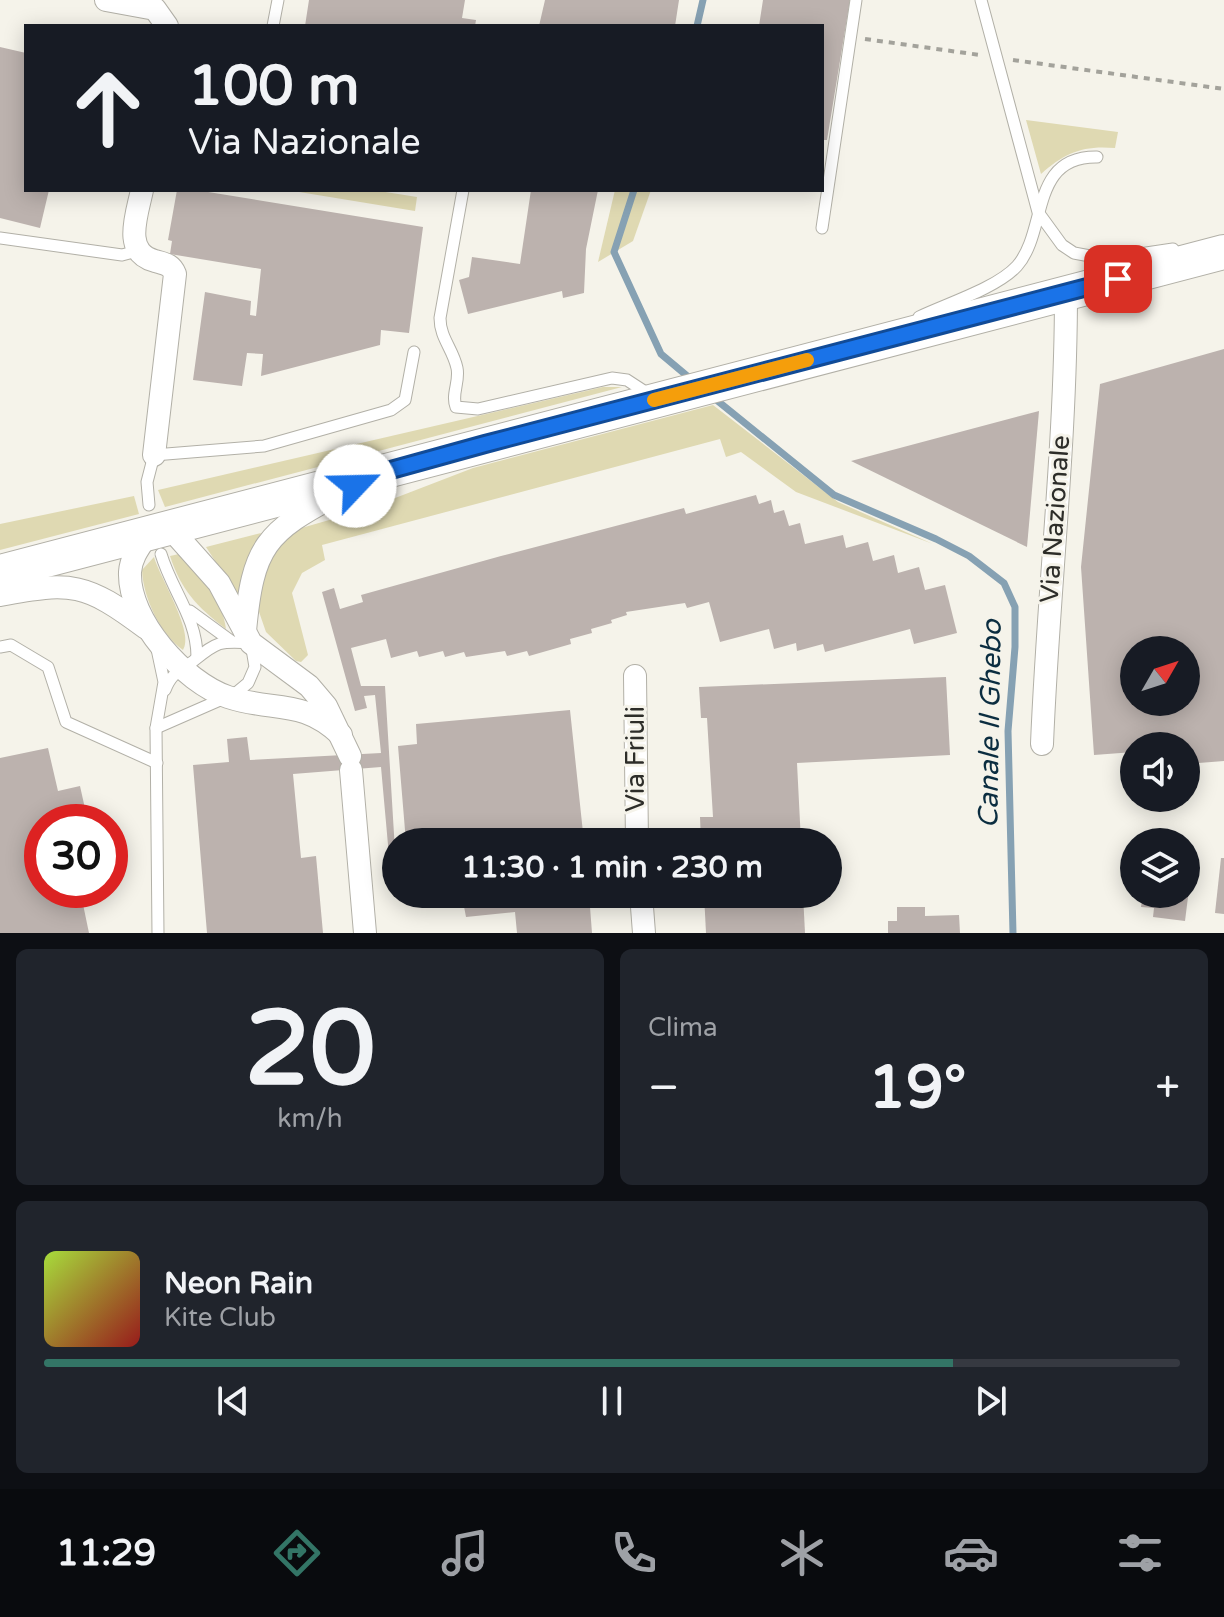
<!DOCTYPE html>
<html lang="it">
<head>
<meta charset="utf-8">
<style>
	:root { --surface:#171b24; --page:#20242c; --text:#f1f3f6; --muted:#9ea1a6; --line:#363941; --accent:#337566 }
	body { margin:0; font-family:"Varela Round",sans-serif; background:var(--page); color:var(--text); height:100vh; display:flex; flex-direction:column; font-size:30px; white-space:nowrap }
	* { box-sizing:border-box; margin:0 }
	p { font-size:26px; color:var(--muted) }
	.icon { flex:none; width:44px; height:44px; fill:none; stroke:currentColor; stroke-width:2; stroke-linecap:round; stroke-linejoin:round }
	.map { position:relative; height:933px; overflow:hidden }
	.sheet { display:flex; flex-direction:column; gap:16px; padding:16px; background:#0d0f14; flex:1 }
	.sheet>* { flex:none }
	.top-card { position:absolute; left:24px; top:24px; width:800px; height:168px; border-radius:0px; box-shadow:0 4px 20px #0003; background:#171b24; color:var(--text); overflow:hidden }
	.needle { width:52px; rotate:51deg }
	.tools { position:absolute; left:1120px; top:636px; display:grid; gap:16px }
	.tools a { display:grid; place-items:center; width:80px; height:80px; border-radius:50%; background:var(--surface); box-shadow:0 4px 20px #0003; font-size:40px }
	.speed { position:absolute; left:24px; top:804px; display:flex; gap:16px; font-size:40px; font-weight:700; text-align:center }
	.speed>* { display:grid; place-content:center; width:104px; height:104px; border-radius:50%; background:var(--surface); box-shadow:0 4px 20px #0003; line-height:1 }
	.speed .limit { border:12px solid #d22; background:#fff; color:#111 }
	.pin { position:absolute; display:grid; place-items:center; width:68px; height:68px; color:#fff; margin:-34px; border-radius:16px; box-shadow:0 4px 12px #0006 }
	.me { position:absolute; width:88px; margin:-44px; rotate:66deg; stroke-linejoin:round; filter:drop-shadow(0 0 6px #0008) }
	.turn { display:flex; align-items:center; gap:28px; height:168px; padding:0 32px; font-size:36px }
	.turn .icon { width:104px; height:104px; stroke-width:2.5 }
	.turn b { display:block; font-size:56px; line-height:68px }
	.big { font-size:60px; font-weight:700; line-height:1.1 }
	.sheet .tile { flex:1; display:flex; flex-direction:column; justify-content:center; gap:12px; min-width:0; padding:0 28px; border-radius:12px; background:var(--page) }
	.sheet .dial { align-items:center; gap:0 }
	.dial b { font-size:104px; line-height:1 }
	.song { display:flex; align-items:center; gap:24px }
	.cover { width:96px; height:96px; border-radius:12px; background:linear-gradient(135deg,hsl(80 70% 55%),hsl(0 70% 35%)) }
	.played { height:8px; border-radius:4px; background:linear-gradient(90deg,var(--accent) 80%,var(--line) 80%) }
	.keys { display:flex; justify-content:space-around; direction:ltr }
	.heat { display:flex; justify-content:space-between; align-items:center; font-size:44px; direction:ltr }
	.sheet .tiles { flex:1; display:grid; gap:16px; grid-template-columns:1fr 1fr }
	.tile:last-child { grid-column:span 2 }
	.trip { position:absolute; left:382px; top:828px; width:460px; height:80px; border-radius:40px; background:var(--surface); box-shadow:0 4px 20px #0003; font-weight:700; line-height:80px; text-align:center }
	.tab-bar { display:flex; height:128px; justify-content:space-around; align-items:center; background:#090b0e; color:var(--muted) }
	.tab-bar .icon { width:56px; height:56px }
	.tab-bar .active { color:var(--accent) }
	.tab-bar b { font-size:36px; color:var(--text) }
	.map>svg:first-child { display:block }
	.green { fill:#dfd9b2 }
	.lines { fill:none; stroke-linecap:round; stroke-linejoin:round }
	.stream { stroke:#86a1b3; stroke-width:7 }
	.building { fill:#bcb2ae; fill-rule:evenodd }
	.lane-casing { stroke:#b2b0a7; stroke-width:13 }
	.street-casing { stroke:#b2b0a7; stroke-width:24 }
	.primary-casing { stroke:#b2b0a7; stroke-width:36 }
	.path { stroke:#a3a29b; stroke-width:4; stroke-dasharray:6 6; stroke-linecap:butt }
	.lane { stroke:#fff; stroke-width:11 }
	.street { stroke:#fff; stroke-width:22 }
	.primary { stroke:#fff; stroke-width:34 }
	.route-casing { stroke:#114b97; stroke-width:20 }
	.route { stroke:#1a73e8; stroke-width:14 }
	.slow { stroke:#f59e0b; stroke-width:14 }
	.labels { text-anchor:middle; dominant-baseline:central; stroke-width:6; stroke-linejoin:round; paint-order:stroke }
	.street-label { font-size:26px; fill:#2d2d29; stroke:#f5f3ea }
	.water-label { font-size:28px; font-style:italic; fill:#0b2d40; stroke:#f5f3ea }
</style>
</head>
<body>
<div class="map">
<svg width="1224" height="933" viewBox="0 0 1224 933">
	<rect width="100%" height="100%" fill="#f5f3ea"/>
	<g class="green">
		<path d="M1026,120L1118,132L1115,148C1083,145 1064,153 1041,174Z"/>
		<path d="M287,190H373L417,197L415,211Z"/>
		<path d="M615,190H651L633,241L598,262Z"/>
		<path d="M603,387H622L165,507L158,490Z"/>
		<path d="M713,405L838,502L933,544L796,492L741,452L726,457L720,439L322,545L325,560L302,573L292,593L308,655L301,662L296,661L266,632L258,609L263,574L281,542L298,529L364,510L473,468Z"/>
		<path d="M134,496L139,514L0,550V524Z"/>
		<path d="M261,533L247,562L238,596L206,547Z"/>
		<path d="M179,554C200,575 222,599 226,629C197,607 181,590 170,556Z"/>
		<path d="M154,557C161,580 195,633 183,650C160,634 143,597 142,570Z"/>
	</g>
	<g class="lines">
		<g class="stream">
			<path d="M697,26L703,0"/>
			<path d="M634,190L614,252L661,354L692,380"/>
			<path d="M714,398L834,495L936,539L969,556L1004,583L1015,607V647L1008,731L1013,933"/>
		</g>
	</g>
	<g class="building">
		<path d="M309,0H465L462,18L476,20L475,26H305Z"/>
		<path d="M545,0H679L675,26H539Z"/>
		<path d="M763,0H850L827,140H822V26H759Z"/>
		<path d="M0,47L26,53V190H49L40,228L0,218Z"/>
		<path d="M177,190H196L423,227L409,333L381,330L380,345L261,376L263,354L247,353L242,386L193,380L205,292L251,301L250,315L256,316L261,269L170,254L172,241L168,240Z"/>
		<path d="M531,190H598L586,249L584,293L563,298L562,291L468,314L459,280L469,277L472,257L520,264Z"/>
		<path d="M1224,349V761L1186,764V746H1134V752L1094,755L1081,567L1100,384ZM1134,650H1186V702H1134Z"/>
		<path d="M1039,411L1027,547L851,461Z"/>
		<path d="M756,495L759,504L771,500L774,513L784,510L789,526L800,523L805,544L843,535L846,548L868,542L873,561L894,555L898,573L919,567L925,590L945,585L957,633L914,644L910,629L825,652L823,644L797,651L796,643L774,649L769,629L720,642L709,602L687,608L685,603L626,612L627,615L611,620L612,623L591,629L592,633L570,639L571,644L529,656L527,651L507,656L505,651L466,657L464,652L445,657L443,651L419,657L417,651L391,658L386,639L351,648L361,686H385L396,867H390L381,767L293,774L301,858L316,856L323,933H207L193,765L229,762L227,739L247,737L250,760L381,753L375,695L364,696L367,708L355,711L322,592L334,588L340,609L363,602L361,595L501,556L684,508L686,514Z"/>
		<path d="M946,677L950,755L797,763L801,842H701L700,817H713L707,718H701L699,687Z"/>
		<path d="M570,710L584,842H406L398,746L417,744L416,724Z"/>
		<path d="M48,748L58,791L80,786L88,822H42V890H80L89,933H0V758Z"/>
		<path d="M1221,858H1224V914L1215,913Z"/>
		<path d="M1186,864L1192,865L1185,921L1153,917L1154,908L1141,907L1143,894H1186Z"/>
		<path d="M424,894H589L592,933H517L515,912L466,917L462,896L424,900Z"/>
		<path d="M704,894H803L805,933H706Z"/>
		<path d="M897,907H925V916L959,915L960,933H888V921H897Z"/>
	</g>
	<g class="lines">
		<defs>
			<g id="lane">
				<path d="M981,0L1038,212L1062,245L1074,253L1106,259L1173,249"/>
				<path d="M273,26L278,0"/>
				<path d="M463,190L440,318C440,338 453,349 457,368C460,382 451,394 456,407L478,409L612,378L627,380L650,395"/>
				<path d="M822,228L856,0"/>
				<path d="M0,238L122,255L137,251"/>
				<path d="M919,317C946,304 997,288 1017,266C1048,231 1029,156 1097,157"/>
				<path d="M149,505L147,482L154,455L264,446L391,410L405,400L414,352"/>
				<path d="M161,554C172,591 197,618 197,657"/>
				<path d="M190,611L231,641"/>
				<path d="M0,647L11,645L48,667L66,722L157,763"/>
				<path d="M157,649L164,682L156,728L158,933"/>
				<path d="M156,728L236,693L248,683L255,667L251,643C218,640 216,643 192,662C179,671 171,674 165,690"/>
			</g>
			<g id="street">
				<path d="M106,0L155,9L167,26"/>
				<path d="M142,190C137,215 122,252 155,261C165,264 171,264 175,274L154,455"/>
				<path d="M170,528L219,583L251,643L309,686L326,706L350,756"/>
				<path d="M148,534C140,546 131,557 130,572C128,620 184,682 228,697C273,712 302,698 341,735"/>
				<path d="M0,595C72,581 86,583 146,628"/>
				<path d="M245,631C253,546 265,532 340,493"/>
				<path d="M635,676L637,842"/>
				<path d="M1042,744C1048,594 1066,444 1066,293"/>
				<path d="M351,770L365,933"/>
				<path d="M641,894L644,933"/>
			</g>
			<path id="primary" d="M0,572L1224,252"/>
		</defs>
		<use href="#lane" class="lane-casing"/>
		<use href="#street" class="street-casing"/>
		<use href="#primary" class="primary-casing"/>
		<g class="path">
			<path d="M865,39L980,55"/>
			<path d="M1013,60L1224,89"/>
		</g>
		<use href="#lane" class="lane"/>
		<use href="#street" class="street"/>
		<use href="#primary" class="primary"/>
	</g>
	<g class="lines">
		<defs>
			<path id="route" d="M355,486L380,473L485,444L1118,279"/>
		</defs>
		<use href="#route" class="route-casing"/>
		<use href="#route" class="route"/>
		<path class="slow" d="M654,400L807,360"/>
	</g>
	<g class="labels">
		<g class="street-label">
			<text transform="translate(1055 519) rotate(-86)">Via Nazionale</text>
			<text transform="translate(635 759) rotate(-90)">Via Friuli</text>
		</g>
		<g class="water-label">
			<text transform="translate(990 724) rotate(-89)">Canale Il Ghebo</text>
		</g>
	</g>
</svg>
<div class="tools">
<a><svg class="needle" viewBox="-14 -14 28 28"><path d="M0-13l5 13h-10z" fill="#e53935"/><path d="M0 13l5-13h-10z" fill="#9ea1a6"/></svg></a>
<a><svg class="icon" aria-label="sound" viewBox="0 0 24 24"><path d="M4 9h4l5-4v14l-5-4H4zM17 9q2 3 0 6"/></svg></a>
<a><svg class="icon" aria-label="layers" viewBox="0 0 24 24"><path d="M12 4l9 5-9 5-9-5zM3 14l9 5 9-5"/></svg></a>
</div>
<div class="speed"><div class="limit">30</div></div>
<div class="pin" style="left:1118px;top:279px;background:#d93025"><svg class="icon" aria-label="arrive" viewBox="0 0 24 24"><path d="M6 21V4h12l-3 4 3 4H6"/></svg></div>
<svg class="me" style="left:355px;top:486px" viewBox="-20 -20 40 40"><circle r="19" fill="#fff"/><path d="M0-13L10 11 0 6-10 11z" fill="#1a73e8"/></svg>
<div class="trip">11:30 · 1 min · 230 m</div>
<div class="top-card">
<div class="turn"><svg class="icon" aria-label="ahead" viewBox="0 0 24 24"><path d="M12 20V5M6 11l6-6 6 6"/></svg><div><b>100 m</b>Via Nazionale</div></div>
</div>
</div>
<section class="sheet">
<div class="tiles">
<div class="tile dial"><b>20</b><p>km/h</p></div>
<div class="tile"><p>Clima</p>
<div class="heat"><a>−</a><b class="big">19°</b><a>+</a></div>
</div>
<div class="tile">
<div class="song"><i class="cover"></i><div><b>Neon Rain</b><p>Kite Club</p></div></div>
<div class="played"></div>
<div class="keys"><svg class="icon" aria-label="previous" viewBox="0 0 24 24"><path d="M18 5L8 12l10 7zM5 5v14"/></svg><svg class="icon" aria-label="pause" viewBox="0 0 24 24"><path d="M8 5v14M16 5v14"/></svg><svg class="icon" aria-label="next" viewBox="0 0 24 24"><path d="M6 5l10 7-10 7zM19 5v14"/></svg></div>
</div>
</div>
</section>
<nav class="tab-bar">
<b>11:29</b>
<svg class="icon active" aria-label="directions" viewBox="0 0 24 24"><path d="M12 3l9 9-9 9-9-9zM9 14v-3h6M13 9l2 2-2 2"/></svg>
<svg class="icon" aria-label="music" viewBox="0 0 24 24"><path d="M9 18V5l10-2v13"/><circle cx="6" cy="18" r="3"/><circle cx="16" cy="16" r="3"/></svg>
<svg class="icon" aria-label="phone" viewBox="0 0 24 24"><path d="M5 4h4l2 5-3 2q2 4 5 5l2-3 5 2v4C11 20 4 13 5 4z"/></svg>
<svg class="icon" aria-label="climate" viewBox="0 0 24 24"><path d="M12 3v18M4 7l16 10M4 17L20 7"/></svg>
<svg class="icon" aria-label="car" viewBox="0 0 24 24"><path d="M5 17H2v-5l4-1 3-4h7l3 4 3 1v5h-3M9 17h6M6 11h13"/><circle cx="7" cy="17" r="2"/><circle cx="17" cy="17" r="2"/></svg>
<svg class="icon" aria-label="filters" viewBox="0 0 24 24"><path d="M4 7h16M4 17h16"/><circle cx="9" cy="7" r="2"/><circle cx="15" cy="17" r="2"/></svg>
</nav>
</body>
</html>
